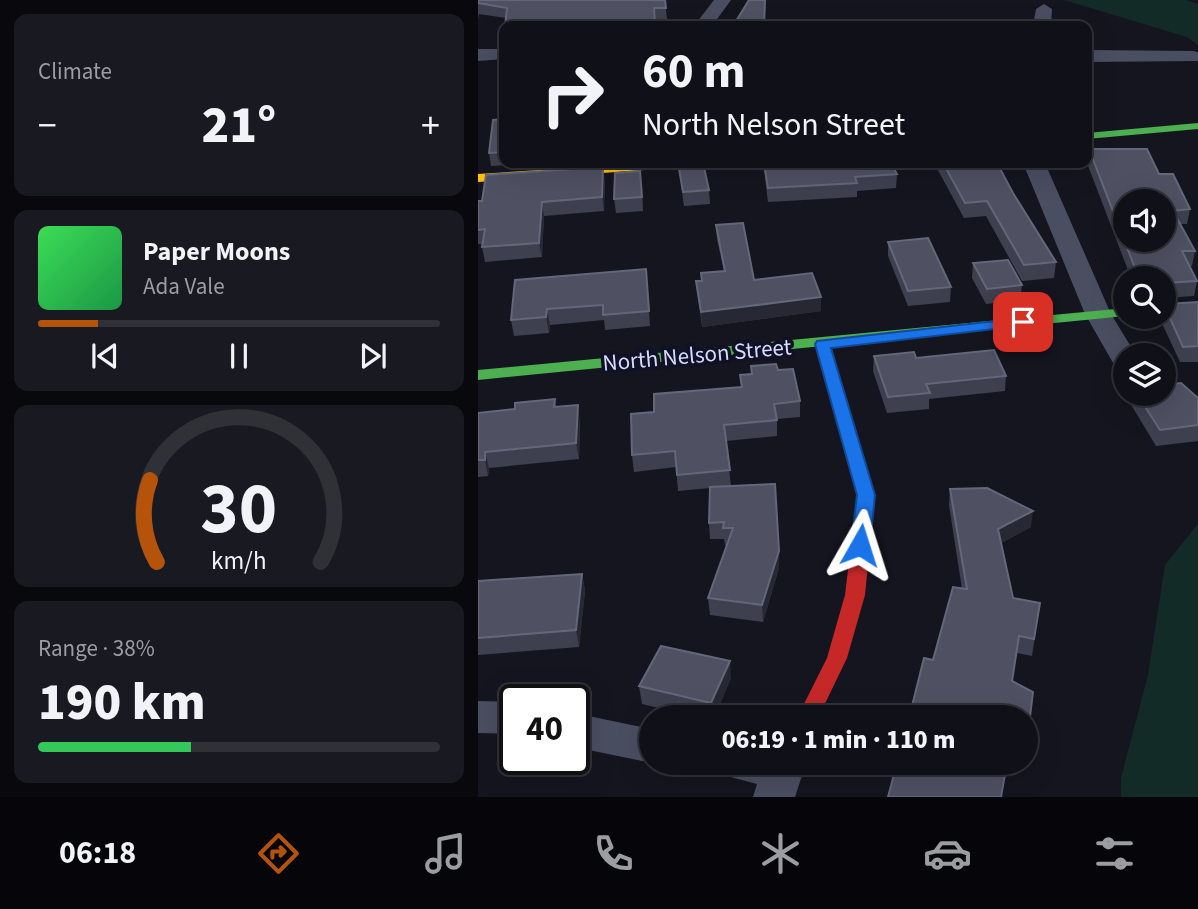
<!DOCTYPE html>
<html lang="en">
<head>
<meta charset="utf-8">
<style>
	:root { --surface:#101018; --page:#191921; --text:#f1f3f6; --muted:#9c9da2; --line:#303037; --accent:#b45309 }
	body { margin:0; font-family:"Source Sans 3",sans-serif; background:var(--page); color:var(--text); height:100vh; display:flex; flex-direction:column; font-size:26px; white-space:nowrap }
	* { box-sizing:border-box; margin:0 }
	p { font-size:23px; color:var(--muted) }
	.icon { flex:none; width:38px; height:38px; fill:none; stroke:currentColor; stroke-width:2; stroke-linecap:round; stroke-linejoin:round }
	.map { position:relative; flex:1; overflow:hidden }
	.panel { display:flex; flex-direction:column; gap:14px; padding:14px; background:#09090d; width:478px }
	.panel>* { flex:none }
	.top-card { position:absolute; left:21px; top:21px; width:593px; height:147px; border-radius:14px; box-shadow:0 7px 28px #0002,0 0 0 2px var(--line); background:#101018; color:var(--text); overflow:hidden }
	.buttons { position:absolute; left:635px; top:189px; display:grid; gap:14px }
	.buttons a { display:grid; place-items:center; width:63px; height:63px; border-radius:50%; background:var(--surface); box-shadow:0 7px 28px #0002,0 0 0 2px var(--line); font-size:35px }
	.speed { position:absolute; left:21px; top:684px; display:flex; gap:14px; font-size:35px; font-weight:700; text-align:center }
	.speed>* { display:grid; place-content:center; width:91px; height:91px; border-radius:50%; background:var(--surface); box-shadow:0 7px 28px #0002,0 0 0 2px var(--line); line-height:1 }
	.speed .limit { border:4px solid #111; border-radius:10px; background:#fff; color:#111 }
	.pin { position:absolute; display:grid; place-items:center; width:60px; height:60px; color:#fff; margin:-30px; border-radius:14px; box-shadow:0 4px 10px #0006 }
	.me { position:absolute; width:77px; margin:-38px; rotate:6deg; stroke-linejoin:round; filter:drop-shadow(0 0 5px #0008) }
	.turn { display:flex; align-items:center; gap:24px; height:147px; padding:0 28px; font-size:32px }
	.turn .icon { width:91px; height:91px; stroke-width:2.5 }
	.turn b { display:block; font-size:49px; line-height:60px }
	.big { font-size:52px; font-weight:800; line-height:1.1 }
	.panel .card { flex:1; display:flex; flex-direction:column; justify-content:center; gap:10px; min-width:0; padding:0 24px; border-radius:14px; background:var(--page) }
	.panel .dial { align-items:center; gap:0 }
	.dial svg { height:182px; overflow:visible; fill:none; stroke:var(--line); stroke-width:7; stroke-linecap:round; text-anchor:middle }
	.dial text { fill:var(--text); stroke:none }
	.song { display:flex; align-items:center; gap:21px }
	.cover { width:84px; height:84px; border-radius:10px; background:linear-gradient(135deg,hsl(130 70% 55%),hsl(140 70% 35%)) }
	.played { height:7px; border-radius:4px; background:linear-gradient(90deg,var(--accent) 15%,var(--line) 15%) }
	.keys { display:flex; justify-content:space-around; direction:ltr }
	.heat { display:flex; justify-content:space-between; align-items:center; font-size:38px; direction:ltr }
	.charge { height:10px; border-radius:5px; background:linear-gradient(90deg,#34c759 38%,var(--line) 0) }
	.trip { position:absolute; left:161px; top:705px; width:399px; height:70px; border-radius:35px; background:var(--surface); box-shadow:0 7px 28px #0002,0 0 0 2px var(--line); font-weight:800; line-height:70px; text-align:center }
	.tab-bar { display:flex; height:112px; justify-content:space-around; align-items:center; background:#06060a; color:var(--muted) }
	.tab-bar .icon { width:49px; height:49px }
	.tab-bar .active { color:var(--accent) }
	.tab-bar b { font-size:32px; color:var(--text) }
	main { display:flex; flex:1; min-height:0 }
	.map>svg:first-child { display:block }
	.green { fill:#132b27 }
	.lines { fill:none; stroke-linecap:round; stroke-linejoin:round }
	.street { fill:#4a4e61; fill-rule:evenodd }
	.fast { fill:#4caf50; fill-rule:evenodd }
	.slow { fill:#ffc107; fill-rule:evenodd }
	.jam { fill:#c62828; fill-rule:evenodd }
	.wall { fill:#3e404f }
	.shaded-wall { fill:#272834 }
	.building { fill:#4f5062; stroke:#64667a; stroke-width:2; fill-rule:evenodd }
	.route { fill:#1a73e8; stroke:#114b97; stroke-width:2 }
	.labels { text-anchor:middle; dominant-baseline:central; stroke-width:7; stroke-linejoin:round; paint-order:stroke }
	.street-label { font-size:23px; fill:#d5dafe; stroke:#101125 }
</style>
</head>
<body>
<main>
<section class="panel">
<div class="card"><p>Climate</p>
<div class="heat"><a>−</a><b class="big">21°</b><a>+</a></div>
</div>
<div class="card">
<div class="song"><i class="cover"></i><div><b>Paper Moons</b><p>Ada Vale</p></div></div>
<div class="played"></div>
<div class="keys"><svg class="icon" aria-label="previous" viewBox="0 0 24 24"><path d="M18 5L8 12l10 7zM5 5v14"/></svg><svg class="icon" aria-label="pause" viewBox="0 0 24 24"><path d="M8 5v14M16 5v14"/></svg><svg class="icon" aria-label="next" viewBox="0 0 24 24"><path d="M6 5l10 7-10 7zM19 5v14"/></svg></div>
</div>
<div class="card dial"><svg viewBox="0 0 100 80">
<path d="M14 69A42 42 0 1 1 86 69"/>
<path d="M14 69A42 42 0 0 1 11 33" stroke="#b45309"/>
<text x="50" y="56" font-size="32" font-weight="700">30</text>
<text x="50" y="72" font-size="11">km/h</text>
</svg></div>
<div class="card"><p>Range · 38%</p><b class="big">190 km</b><div class="charge"></div></div>
</section>
<div class="map">
<svg width="721" height="797" viewBox="0 0 721 797">
	<rect width="100%" height="100%" fill="#151520"/>
	<g class="green">
		<path d="M586,0H708L720,4V45L709,37Z"/>
		<path d="M720,524V797H643V778L670,675L687,565Z"/>
	</g>
	<g class="lines">
		<g class="street">
			<path d="M236,0H253L234,26H216Z"/>
			<path d="M566,4L574,9L573,26H555L558,9Z"/>
			<path d="M0,49H26V59L0,61Z"/>
			<path d="M609,50L716,51L721,53V61L609,62Z"/>
			<path d="M545,163H567L633,314L658,355H648V370L638,368L607,314Z"/>
			<path d="M0,701L37,702V734L0,733Z"/>
			<path d="M96,713L173,729L174,763L96,747Z"/>
			<path d="M239,763H328L317,797H275L279,784L245,775Z"/>
		</g>
		<g class="fast">
			<path d="M721,123V129L609,139V133Z"/>
			<path d="M648,308V316L0,380V370Z"/>
		</g>
		<path class="slow" d="M174,163H228L222,166L0,182V174Z"/>
		<path class="jam" d="M344,340L351,344L397,495L387,595L369,658L340,718H319L349,658L367,595L379,495L337,344Z"/>
	</g>
	<g class="wall">
		<path d="M0,0H187L189,19H177V26H27L28,18L1,14L0,19Z"/>
		<path d="M26,32V81H24L22,69Z"/>
		<path d="M26,119V163H75L13,166L11,153Z"/>
		<path d="M611,149L681,174L712,209L709,224H702L717,251L714,266H712L719,281L716,296L686,298V301L689,304L720,302V362H702L681,317H686V278H653L609,163Z"/>
		<path d="M200,163L231,190L232,204L206,206Z"/>
		<path d="M456,163H519L535,193L578,262L576,278L544,281L508,216L486,218Z"/>
		<path d="M286,164L419,174L418,188L379,191V197L290,202L287,178Z"/>
		<path d="M127,181L126,211L66,216L64,257L7,262L4,247L5,244H0V201Z"/>
		<path d="M164,184L165,211L138,213L136,199Z"/>
		<path d="M238,225L276,280L343,297V311L224,327L218,281H224L223,273L246,271L239,239Z"/>
		<path d="M410,242L473,287L472,302L430,306L410,256Z"/>
		<path d="M495,263L544,285L542,300L508,304L494,278Z"/>
		<path d="M168,269L172,326L127,330L126,320L72,325L71,333L36,336L33,320Z"/>
		<path d="M396,356L438,358L528,376L527,391L451,399V409L409,413L395,371Z"/>
		<path d="M300,370L322,401V417L299,419V436L248,441L253,486L301,568L285,622L232,615L230,598L249,545H247L246,539H232L231,523L232,488L200,491L198,467L156,472L154,455L176,412L263,387L262,375Z"/>
		<path d="M653,394H686L720,398V441L678,446L652,403Z"/>
		<path d="M77,399L78,407L102,421L101,459L11,468L10,476L0,477V413L37,409Z"/>
		<path d="M472,489L553,527L523,543L535,598L562,603L554,656L539,653L534,681L555,692L548,747V718L455,660L484,589L471,505Z"/>
		<path d="M104,574L107,591L101,647L0,655V581Z"/>
		<path d="M253,678L236,718H224L164,704L161,686Z"/>
	</g>
	<g class="shaded-wall">
		<path d="M125,167L127,181L126,211L124,197Z"/>
		<path d="M64,202L66,216L64,257L61,243Z"/>
		<path d="M343,297V311L224,327L223,312Z"/>
		<path d="M69,309L72,325L71,333L68,317Z"/>
		<path d="M100,405L102,421L101,459L98,443Z"/>
		<path d="M7,452L11,468L10,476L7,460Z"/>
		<path d="M555,511L553,527L518,546L520,529Z"/>
		<path d="M301,551V568L285,622L284,605Z"/>
		<path d="M104,574L107,591L101,647L98,630Z"/>
		<path d="M252,661L253,678L236,718H234L233,703Z"/>
	</g>
	<g class="building">
		<path d="M0,0H187L188,8H176L177,24L175,26H27L29,8L0,3Z"/>
		<path d="M271,0H287L286,26H255Z"/>
		<path d="M452,21L485,23L486,26H450Z"/>
		<path d="M26,32V69H22Z"/>
		<path d="M26,119V152L11,153L15,120Z"/>
		<path d="M611,149H669L681,174H695L712,209L695,211L717,251H704L719,281L687,283L686,301L689,304L720,302V346L705,347L686,305V278H673L672,276H660ZM648,201H686V240H648Z"/>
		<path d="M200,163H225L231,190L205,192Z"/>
		<path d="M310,163H413L419,174L377,177L379,183L290,188L286,164Z"/>
		<path d="M465,163H519L535,193L578,262L546,265L509,201L487,203Z"/>
		<path d="M125,167L124,197L64,202L61,243L4,247L7,229L0,230V201H4L8,175Z"/>
		<path d="M162,171L164,197L136,199L137,173Z"/>
		<path d="M265,223L276,280L334,273L343,297L223,312L218,281H224L223,273L247,271L238,225Z"/>
		<path d="M450,238L473,287L430,291L410,242Z"/>
		<path d="M530,260L544,285L509,289L495,263Z"/>
		<path d="M168,269L171,311L125,315V305L69,309L68,317L33,320L37,280Z"/>
		<path d="M516,350L528,376L448,384L452,393L410,397L396,356L436,352L438,358Z"/>
		<path d="M298,364L300,370L315,369L322,401L296,404L299,420L246,425L252,470L199,475L197,451L154,455L153,414L176,412V394L264,387L262,375L274,374L273,366Z"/>
		<path d="M703,383L720,398V425L682,430L659,394H686V385Z"/>
		<path d="M77,399L76,407L100,405L98,443L7,452V460H0V413L37,409V403Z"/>
		<path d="M297,484L301,551L284,605L230,598L255,528H245L246,522L231,523L232,487Z"/>
		<path d="M509,488L555,511L520,529L535,598L562,603L556,639L541,636L534,681L555,692L550,733H548V718H431L446,658L455,660L475,587L489,589L472,489Z"/>
		<path d="M104,574L98,630L0,638V581Z"/>
		<path d="M183,646L252,661L233,703L161,686Z"/>
		<path d="M419,763H529L523,797H410Z"/>
	</g>
	<path class="route" d="M545,318L550,319V325L353,348L397,495L392,545L389,549H376L373,545L379,495L337,344L339,341Z"/>
	<g class="labels">
		<g class="street-label">
			<text transform="translate(219 355) rotate(-5)">North Nelson Street</text>
		</g>
	</g>
</svg>
<div class="buttons">
<a><svg class="icon" aria-label="sound" viewBox="0 0 24 24"><path d="M4 9h4l5-4v14l-5-4H4zM17 9q2 3 0 6"/></svg></a>
<a><svg class="icon" aria-label="search" viewBox="0 0 24 24"><circle cx="10" cy="10" r="6"/><path d="M15 15l6 6"/></svg></a>
<a><svg class="icon" aria-label="layers" viewBox="0 0 24 24"><path d="M12 4l9 5-9 5-9-5zM3 14l9 5 9-5"/></svg></a>
</div>
<div class="speed"><div class="limit">40</div></div>
<div class="pin" style="left:545px;top:322px;background:#d93025"><svg class="icon" aria-label="arrive" viewBox="0 0 24 24"><path d="M6 21V4h12l-3 4 3 4H6"/></svg></div>
<svg class="me" style="left:382px;top:545px" viewBox="-20 -20 40 40"><path d="M0-17L14 15 0 8-14 15z" fill="#1a73e8" stroke="#fff" stroke-width="4"/></svg>
<div class="trip">06:19 · 1 min · 110 m</div>
<div class="top-card">
<div class="turn"><svg class="icon" aria-label="right" viewBox="0 0 24 24"><path d="M7 20v-9h11M14 6l5 5-5 5"/></svg><div><b>60 m</b>North Nelson Street</div></div>
</div>
</div>
</main>
<nav class="tab-bar">
<b>06:18</b>
<svg class="icon active" aria-label="directions" viewBox="0 0 24 24"><path d="M12 3l9 9-9 9-9-9zM9 14v-3h6M13 9l2 2-2 2"/></svg>
<svg class="icon" aria-label="music" viewBox="0 0 24 24"><path d="M9 18V5l10-2v13"/><circle cx="6" cy="18" r="3"/><circle cx="16" cy="16" r="3"/></svg>
<svg class="icon" aria-label="phone" viewBox="0 0 24 24"><path d="M5 4h4l2 5-3 2q2 4 5 5l2-3 5 2v4C11 20 4 13 5 4z"/></svg>
<svg class="icon" aria-label="climate" viewBox="0 0 24 24"><path d="M12 3v18M4 7l16 10M4 17L20 7"/></svg>
<svg class="icon" aria-label="car" viewBox="0 0 24 24"><path d="M5 17H2v-5l4-1 3-4h7l3 4 3 1v5h-3M9 17h6M6 11h13"/><circle cx="7" cy="17" r="2"/><circle cx="17" cy="17" r="2"/></svg>
<svg class="icon" aria-label="filters" viewBox="0 0 24 24"><path d="M4 7h16M4 17h16"/><circle cx="9" cy="7" r="2"/><circle cx="15" cy="17" r="2"/></svg>
</nav>
</body>
</html>
